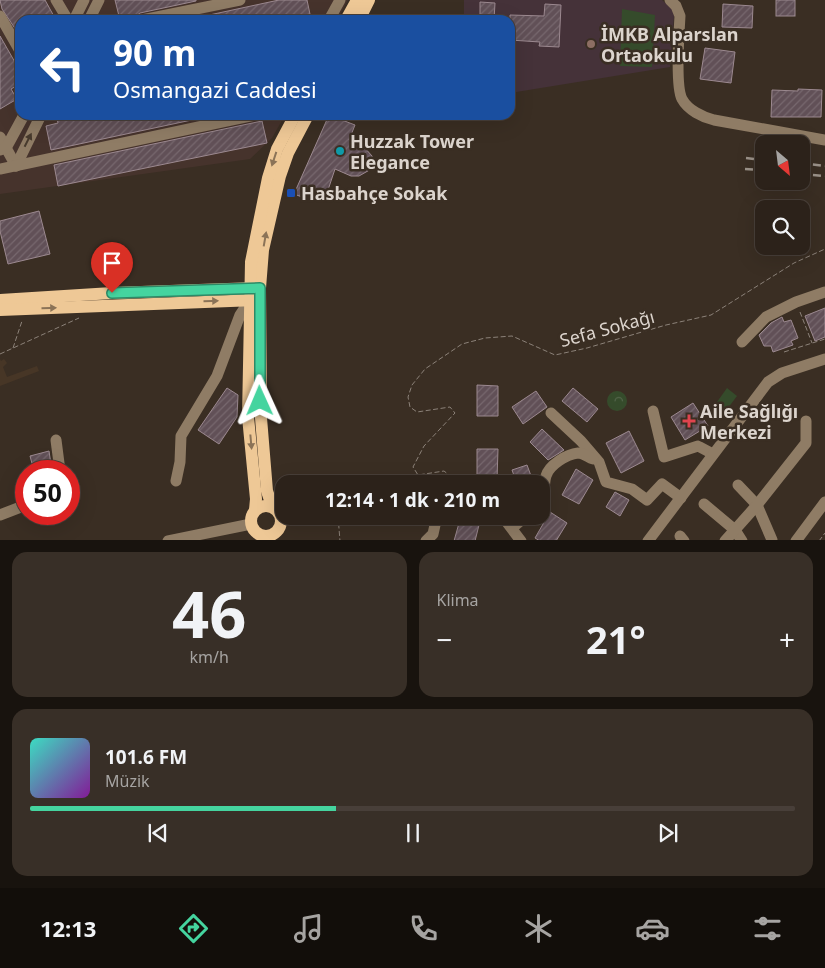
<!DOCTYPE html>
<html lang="tr">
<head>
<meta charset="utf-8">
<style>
	:root { --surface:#2c221a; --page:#382f27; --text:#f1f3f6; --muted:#a6a4a2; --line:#483f39; --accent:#45d49f }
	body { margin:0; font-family:"Noto Sans",sans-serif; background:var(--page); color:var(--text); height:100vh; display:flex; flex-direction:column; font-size:19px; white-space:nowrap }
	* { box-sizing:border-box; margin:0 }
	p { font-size:16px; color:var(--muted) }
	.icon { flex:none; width:28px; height:28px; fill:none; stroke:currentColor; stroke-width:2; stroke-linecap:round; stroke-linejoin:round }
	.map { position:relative; height:540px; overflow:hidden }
	.sheet { display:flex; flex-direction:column; gap:12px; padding:12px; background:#18130e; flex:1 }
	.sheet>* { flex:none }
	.banner { position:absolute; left:15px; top:15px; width:500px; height:105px; border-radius:15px; box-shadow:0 5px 20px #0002,0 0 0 1px var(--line); background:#1a4fa0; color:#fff; overflow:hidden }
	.needle { width:32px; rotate:152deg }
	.controls { position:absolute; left:755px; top:135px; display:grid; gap:10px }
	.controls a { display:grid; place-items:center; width:55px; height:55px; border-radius:10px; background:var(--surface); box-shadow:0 5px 20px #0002,0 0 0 1px var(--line); font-size:25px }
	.speed { position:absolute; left:15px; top:460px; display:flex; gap:10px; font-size:25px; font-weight:700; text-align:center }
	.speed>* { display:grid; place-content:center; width:65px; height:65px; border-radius:50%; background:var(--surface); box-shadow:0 5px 20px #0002,0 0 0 1px var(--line); line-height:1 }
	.speed .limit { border:8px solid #d22; background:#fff; color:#111 }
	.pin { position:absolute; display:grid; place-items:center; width:42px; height:42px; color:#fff; margin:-51px -21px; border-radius:50% 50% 50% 0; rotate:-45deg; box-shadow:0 0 5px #0007 }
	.pin .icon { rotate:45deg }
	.me { position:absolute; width:55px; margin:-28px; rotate:359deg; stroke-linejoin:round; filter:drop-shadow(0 0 4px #0008) }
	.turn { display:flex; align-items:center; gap:18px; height:105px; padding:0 15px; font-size:22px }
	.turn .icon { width:65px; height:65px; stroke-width:2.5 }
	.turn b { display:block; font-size:35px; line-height:42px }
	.big { font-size:38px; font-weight:700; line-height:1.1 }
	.sheet .widget { flex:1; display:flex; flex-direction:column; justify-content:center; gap:8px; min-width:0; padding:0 18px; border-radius:15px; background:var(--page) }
	.sheet .dial { align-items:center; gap:0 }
	.dial b { font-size:65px; line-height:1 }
	.song { display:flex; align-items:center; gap:15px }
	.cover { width:60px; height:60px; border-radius:8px; background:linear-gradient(135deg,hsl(170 70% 55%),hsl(290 70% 35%)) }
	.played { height:5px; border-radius:2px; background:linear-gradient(90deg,var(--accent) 40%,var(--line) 40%) }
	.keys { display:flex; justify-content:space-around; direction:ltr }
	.heat { display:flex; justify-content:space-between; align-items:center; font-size:28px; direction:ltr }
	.sheet .tiles { flex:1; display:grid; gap:12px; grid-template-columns:1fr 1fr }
	.widget:last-child { grid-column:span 2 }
	.trip { position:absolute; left:275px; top:475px; width:275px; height:50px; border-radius:15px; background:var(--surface); box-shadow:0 5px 20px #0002,0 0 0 1px var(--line); font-weight:700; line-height:50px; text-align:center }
	.dock { display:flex; height:80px; justify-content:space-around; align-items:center; background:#120e0a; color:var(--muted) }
	.dock .icon { width:35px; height:35px }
	.dock .current { color:var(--accent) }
	.dock b { font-size:22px; color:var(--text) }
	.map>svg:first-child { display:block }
	.built { fill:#473626 }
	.industrial { fill:#46332c }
	.education { fill:#453239 }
	.park { fill:url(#park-crowns) }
	.pitch { fill:#354b2b }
	.building { fill:url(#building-hatch); stroke:#9c8990 }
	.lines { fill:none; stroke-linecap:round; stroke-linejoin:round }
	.path { stroke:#8c8279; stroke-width:1; stroke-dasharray:5 2.5; stroke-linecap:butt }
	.minor { stroke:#8f7c65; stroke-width:11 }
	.major { stroke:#eec896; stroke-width:12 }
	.rail { stroke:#9c938a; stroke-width:2.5; stroke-dasharray:8 4; stroke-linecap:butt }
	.oneway { fill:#473a2d }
	.oneway2 { fill:#8b7357 }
	.route-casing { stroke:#2d8a67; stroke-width:12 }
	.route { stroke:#45d49f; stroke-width:9 }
	.education-dot { fill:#8d6e63; stroke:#3a2e23; stroke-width:2 }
	.culture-dot { fill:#0f9aa8; stroke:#3a2e23; stroke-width:2 }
	.transit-dot { fill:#1a4fb4; stroke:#3a2e23; stroke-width:2 }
	.health-dot { fill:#e0444e; stroke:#3a2e23; stroke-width:2 }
	.labels { text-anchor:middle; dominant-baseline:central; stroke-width:5; stroke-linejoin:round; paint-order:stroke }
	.poi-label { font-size:18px; font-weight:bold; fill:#dcd4cd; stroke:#3a2e23; text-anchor:start }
	.street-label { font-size:18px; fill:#dcd4cd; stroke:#3a2e23 }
</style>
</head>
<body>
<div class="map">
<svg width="825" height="541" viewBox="0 0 825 541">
	<defs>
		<pattern id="park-crowns" width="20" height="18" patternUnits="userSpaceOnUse" patternTransform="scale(1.25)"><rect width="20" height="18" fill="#354b2b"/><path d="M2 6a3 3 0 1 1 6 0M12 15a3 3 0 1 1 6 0" fill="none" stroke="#526449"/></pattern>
		<pattern id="building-hatch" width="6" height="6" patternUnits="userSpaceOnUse" patternTransform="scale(1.25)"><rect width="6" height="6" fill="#615057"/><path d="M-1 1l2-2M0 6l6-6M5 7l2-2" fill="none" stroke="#77686e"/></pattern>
	</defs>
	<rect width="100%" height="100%" fill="#3a2e23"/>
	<path class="built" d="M0,359L1,361L4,359L7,363L3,367L7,377L37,366L39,371L0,386Z"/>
	<path class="industrial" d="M0,0H348L337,20H20V115H285L272,138L250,159L0,194Z"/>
	<path class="education" d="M464,0H662L672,9L674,16L670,67L510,93V20H464Z"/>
	<circle class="park" cx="617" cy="401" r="10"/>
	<g class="pitch">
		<path d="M622,9L655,15L652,67L620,66Z"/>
		<path d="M727,388L737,396L722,416L712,409Z"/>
	</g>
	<g class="building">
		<path d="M0,0H45L56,20H20V36L2,9Z"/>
		<path d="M115,0H196V1L140,13L136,16L120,20Z"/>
		<path d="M279,0H307L311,19L201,20L200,17Z"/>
		<rect x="776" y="0" width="19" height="16"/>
		<path d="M480,2L495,3L494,20H480Z"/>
		<path d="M545,4L561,5L559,47L539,46L540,42L510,40V15L544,16Z"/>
		<path d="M723,4L753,6L752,28L722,27Z"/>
		<path d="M0,36L20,71V84L11,89L17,99L0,109Z"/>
		<path d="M705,48L735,52L731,83L700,79Z"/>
		<path d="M798,89L822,90L821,117H771L772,90L798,91Z"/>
		<path d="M56,115H200L201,118L51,150L46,126L58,123Z"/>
		<path d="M329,115L355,125L349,140L364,147L372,156L373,168L359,176H351L335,169L328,190L302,197L294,194Z"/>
		<path d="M262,121L267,143L58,186L54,165Z"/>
		<path d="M39,211L50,254L8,264L0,231V221Z"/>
		<path d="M825,308V337L815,341L805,316Z"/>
		<path d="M782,317L784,322L791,320L798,338L791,341L793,345L773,352L771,346H764L759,335L771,323Z"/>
		<path d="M477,385L498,386V416H477Z"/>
		<path d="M227,388L238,395L237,417L219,444L198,430Z"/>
		<path d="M573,388L598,409L587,422L562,401Z"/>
		<path d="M536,391L547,407L523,424L512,407Z"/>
		<path d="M693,403L708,426L685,440L671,417Z"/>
		<path d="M542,429L564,450L548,460L530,442Z"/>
		<path d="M629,431L644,461L621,473L606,443Z"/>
		<path d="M477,449H498L497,480L477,479Z"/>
		<path d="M49,451L52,471H34L30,456Z"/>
		<path d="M527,465L534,484H517L512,470Z"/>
		<path d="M576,469L593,480L579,504L562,495Z"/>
		<path d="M615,492L629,500L620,516L606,507Z"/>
		<path d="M550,512L567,523L556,541H540L535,538Z"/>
		<path d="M461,516L480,521L475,541H454Z"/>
	</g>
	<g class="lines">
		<g class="path">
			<path d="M800,312L812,343"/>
			<path d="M13,348L22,321"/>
			<path d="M784,352L825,339"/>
			<path d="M0,354L79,318"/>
			<path d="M453,484L454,479L444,471L418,475L413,467L424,446L455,413L450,407L417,412L410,407L408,397L412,385L425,369L462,344L485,338L512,336L555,355L587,348L666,325L711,315L794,263L825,249"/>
			<path d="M338,516L340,541"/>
			<path d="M819,541L825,533"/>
		</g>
		<g class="minor">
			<path d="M56,0L68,20"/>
			<path d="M670,0L676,6L680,16C679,33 675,86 682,99C688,110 702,117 714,120L825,140"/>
			<path d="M0,16L20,51"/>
			<path d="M74,20L84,0"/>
			<path d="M89,20L99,0"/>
			<path d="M142,20L240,0"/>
			<path d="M329,20L340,0"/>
			<path d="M0,137L16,166"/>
			<path d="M0,150L6,148L24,115"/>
			<path d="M16,166L41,115"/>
			<path d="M0,169L255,115"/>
			<path d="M742,342L766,317L796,302L825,292"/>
			<path d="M653,411L664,457L698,446L713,454"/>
			<path d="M551,413L581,441L599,462L606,482L632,489L647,500L662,484L681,498"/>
			<path d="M56,440L60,471"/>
			<path d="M176,481L180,462L181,436L217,376L240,315L250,300"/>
			<path d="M738,485L757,505L772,540"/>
			<path d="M541,504C546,494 543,486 546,476C549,465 567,454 578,453C583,453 588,457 593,459"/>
			<path d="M704,504L735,530L742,541"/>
			<path d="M0,515L26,505"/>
			<path d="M502,516L521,541"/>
			<path d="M282,519L296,516"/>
			<path d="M512,528L526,516"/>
			<path d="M680,536L684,541"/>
			<path d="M168,541L251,524"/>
			<path d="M426,541L433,534L437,516"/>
			<path d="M648,541L768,382L782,373L825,359"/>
			<path d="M725,541L757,505L806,443V421"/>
			<path d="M796,541L825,502"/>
		</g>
		<g class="major">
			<path d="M346,20L357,0"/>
			<path d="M359,20L369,0"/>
			<path d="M0,300L112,293L257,288"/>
			<path d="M0,310L257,300"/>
			<circle cx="266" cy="521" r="15"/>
			<path d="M272,506L267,491L261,418L260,288L263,250L280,176L288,153L308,115"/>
			<path d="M255,510L256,499L248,417L251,262L268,178L277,149L295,115"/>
		</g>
		<g class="rail">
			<path d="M746,158L764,160"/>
			<path d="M801,163L825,166"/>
			<path d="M745,169L764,170"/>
			<path d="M801,174L825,176"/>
		</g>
	</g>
	<defs><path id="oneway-solid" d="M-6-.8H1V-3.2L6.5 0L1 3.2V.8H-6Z" transform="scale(1.25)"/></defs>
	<use class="oneway" href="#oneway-solid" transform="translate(28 140) rotate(-63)"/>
	<g class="oneway2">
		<use href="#oneway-solid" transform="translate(274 159) rotate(108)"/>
		<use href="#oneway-solid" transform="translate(265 239) rotate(-80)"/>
		<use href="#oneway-solid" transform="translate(211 301) rotate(-2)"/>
		<use href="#oneway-solid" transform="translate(49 308) rotate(-2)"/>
		<use href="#oneway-solid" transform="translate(251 442) rotate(85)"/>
	</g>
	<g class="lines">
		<defs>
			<path id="route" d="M112,293L260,288V401"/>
		</defs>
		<use href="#route" class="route-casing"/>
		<use href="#route" class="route"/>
	</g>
	<circle class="education-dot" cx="591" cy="44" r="5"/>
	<circle class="culture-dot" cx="340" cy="151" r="5"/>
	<rect class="transit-dot" x="286" y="188" width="10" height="10" rx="2.5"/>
	<path class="health-dot" d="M686.5 413.5h5v5h5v5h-5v5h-5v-5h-5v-5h5z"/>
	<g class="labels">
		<g class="poi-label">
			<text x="601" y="34">İMKB Alparslan<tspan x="601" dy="21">Ortaokulu</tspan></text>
			<text x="350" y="141">Huzzak Tower<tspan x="350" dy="21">Elegance</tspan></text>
			<text x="301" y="193">Hasbahçe Sokak</text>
			<text x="700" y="411">Aile Sağlığı<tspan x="700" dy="21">Merkezi</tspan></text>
		</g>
		<g class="street-label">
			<text transform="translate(607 328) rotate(-15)">Sefa Sokağı</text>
		</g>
	</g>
</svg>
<div class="controls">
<a><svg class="needle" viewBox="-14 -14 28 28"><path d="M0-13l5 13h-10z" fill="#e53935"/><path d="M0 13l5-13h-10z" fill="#a6a4a2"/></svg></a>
<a><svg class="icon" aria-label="search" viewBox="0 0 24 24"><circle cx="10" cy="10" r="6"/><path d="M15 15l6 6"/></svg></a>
</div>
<div class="speed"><div class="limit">50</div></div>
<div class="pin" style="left:112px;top:293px;background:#d93025"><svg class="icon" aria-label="arrive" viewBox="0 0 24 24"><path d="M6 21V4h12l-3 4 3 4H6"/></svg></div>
<svg class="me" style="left:260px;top:401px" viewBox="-20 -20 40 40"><path d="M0-17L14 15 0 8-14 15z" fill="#45d49f" stroke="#fff" stroke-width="4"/></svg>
<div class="trip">12:14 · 1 dk · 210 m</div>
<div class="banner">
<div class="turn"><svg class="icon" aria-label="left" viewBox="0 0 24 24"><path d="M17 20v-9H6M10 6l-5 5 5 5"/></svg><div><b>90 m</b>Osmangazi Caddesi</div></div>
</div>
</div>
<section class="sheet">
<div class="tiles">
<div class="widget dial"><b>46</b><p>km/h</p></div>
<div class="widget"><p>Klima</p>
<div class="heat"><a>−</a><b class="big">21°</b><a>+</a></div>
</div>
<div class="widget">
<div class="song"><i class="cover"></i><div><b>101.6 FM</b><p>Müzik</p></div></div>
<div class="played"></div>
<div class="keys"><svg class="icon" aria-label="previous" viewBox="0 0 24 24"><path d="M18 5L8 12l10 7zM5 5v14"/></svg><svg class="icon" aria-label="pause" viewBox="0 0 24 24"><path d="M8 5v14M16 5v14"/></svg><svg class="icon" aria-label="next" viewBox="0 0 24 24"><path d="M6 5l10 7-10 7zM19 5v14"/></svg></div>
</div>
</div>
</section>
<nav class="dock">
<b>12:13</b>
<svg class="icon current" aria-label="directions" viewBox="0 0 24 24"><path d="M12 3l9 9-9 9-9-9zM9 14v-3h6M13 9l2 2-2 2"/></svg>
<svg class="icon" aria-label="music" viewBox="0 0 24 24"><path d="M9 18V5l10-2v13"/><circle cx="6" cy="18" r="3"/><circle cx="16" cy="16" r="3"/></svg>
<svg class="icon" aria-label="phone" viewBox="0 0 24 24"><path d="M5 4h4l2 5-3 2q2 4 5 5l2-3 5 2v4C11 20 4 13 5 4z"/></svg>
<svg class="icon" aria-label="climate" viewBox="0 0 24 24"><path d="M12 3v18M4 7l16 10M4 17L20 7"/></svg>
<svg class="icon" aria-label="car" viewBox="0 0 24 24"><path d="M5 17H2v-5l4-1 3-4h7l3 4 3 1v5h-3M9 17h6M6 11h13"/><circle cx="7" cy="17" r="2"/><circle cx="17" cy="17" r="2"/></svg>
<svg class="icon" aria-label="filters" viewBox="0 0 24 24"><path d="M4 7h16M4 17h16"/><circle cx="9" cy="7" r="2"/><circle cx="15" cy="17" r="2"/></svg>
</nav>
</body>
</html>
